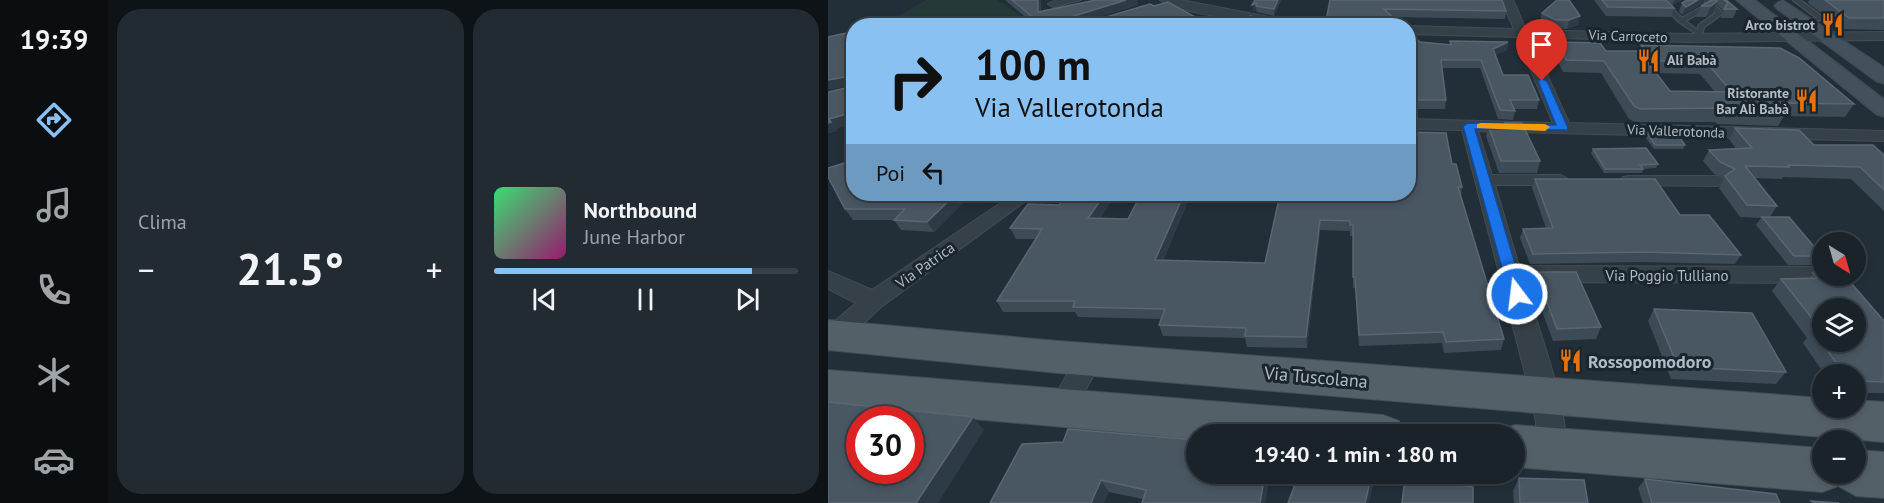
<!DOCTYPE html>
<html lang="it">
<head>
<meta charset="utf-8">
<style>
	:root { --surface:#1a232a; --page:#232b32; --text:#f1f3f6; --muted:#9fa4a8; --line:#384047; --accent:#88c1f2 }
	body { margin:0; font-family:"PT Sans",sans-serif; background:var(--page); color:var(--text); height:100vh; display:flex; flex-direction:column; font-size:22px; white-space:nowrap }
	* { box-sizing:border-box; margin:0 }
	p { font-size:20px; color:var(--muted) }
	.icon { flex:none; width:33px; height:33px; fill:none; stroke:currentColor; stroke-width:2; stroke-linecap:round; stroke-linejoin:round }
	.map { position:relative; flex:1; overflow:hidden }
	.panel { display:flex; flex-direction:column; gap:9px; padding:9px; background:#0e1317; width:720px }
	.panel>* { flex:none }
	.banner { position:absolute; left:18px; top:18px; width:570px; height:183px; border-radius:24px; box-shadow:0 3px 9px #0003,0 0 0 2px var(--line); background:#88c1f2; color:#111; overflow:hidden }
	.needle { width:39px; rotate:143deg }
	.buttons { position:absolute; left:984px; top:232px; display:grid; gap:12px }
	.buttons a { display:grid; place-items:center; width:54px; height:54px; border-radius:50%; background:var(--surface); box-shadow:0 3px 9px #0003,0 0 0 2px var(--line); font-size:30px }
	.speed { position:absolute; left:18px; top:406px; display:flex; gap:12px; font-size:30px; font-weight:700; text-align:center }
	.speed>* { display:grid; place-content:center; width:78px; height:78px; border-radius:50%; background:var(--surface); box-shadow:0 3px 9px #0003,0 0 0 2px var(--line); line-height:1 }
	.speed .limit { border:9px solid #d22; background:#fff; color:#111 }
	.pin { position:absolute; display:grid; place-items:center; width:51px; height:51px; color:#fff; margin:-62px -26px; border-radius:50% 50% 50% 0; rotate:-45deg; box-shadow:0 0 6px #0007 }
	.pin .icon { rotate:45deg }
	.me { position:absolute; width:66px; margin:-33px; rotate:345deg; stroke-linejoin:round; filter:drop-shadow(0 0 4px #0008) }
	.turn { display:flex; align-items:center; gap:21px; height:126px; padding:0 30px; font-size:27px }
	.turn .icon { width:78px; height:78px; stroke-width:2.5 }
	.turn b { display:block; font-size:42px; line-height:51px }
	.then { display:flex; align-items:center; height:57px; padding:0 30px; background:#0003; gap:12px; font-size:22px }
	.big { font-size:45px; font-weight:600; line-height:1.1 }
	.panel .card { flex:1; display:flex; flex-direction:column; justify-content:center; gap:9px; min-width:0; padding:0 21px; border-radius:24px; background:var(--page) }
	.song { display:flex; align-items:center; gap:18px }
	.cover { width:72px; height:72px; border-radius:9px; background:linear-gradient(135deg,hsl(140 70% 55%),hsl(320 70% 35%)) }
	.played { height:6px; border-radius:3px; background:linear-gradient(90deg,var(--accent) 85%,var(--line) 85%) }
	.keys { display:flex; justify-content:space-around; direction:ltr }
	.heat { display:flex; justify-content:space-between; align-items:center; font-size:33px; direction:ltr }
	.panel .tiles { flex:1; display:grid; gap:9px; grid-template-columns:repeat(2,1fr) }
	.trip { position:absolute; left:358px; top:424px; width:339px; height:60px; border-radius:30px; background:var(--surface); box-shadow:0 3px 9px #0003,0 0 0 2px var(--line); font-weight:600; line-height:60px; text-align:center }
	main { display:flex; flex:1; min-height:0 }
	.tab-bar { display:flex; flex-direction:column; width:108px; justify-content:space-around; align-items:center; background:#0a0e11; color:var(--muted) }
	.tab-bar .icon { width:42px; height:42px }
	.tab-bar .active { color:var(--accent) }
	.tab-bar b { font-size:27px; color:var(--text) }
	.map>svg:first-child { display:block }
	.green { fill:#243938 }
	.lines { fill:none; stroke-linecap:round; stroke-linejoin:round }
	.service-casing { stroke:#424c55; stroke-width:3 }
	.minor-casing { stroke:#424c55; stroke-width:2 }
	.secondary-casing { stroke:#424c55; stroke-width:3 }
	.primary-casing { stroke:#424c55; stroke-width:2 }
	.service { fill:#364048; fill-rule:evenodd }
	.minor { fill:#364048; fill-rule:evenodd }
	.secondary { fill:#44505b; fill-rule:evenodd }
	.primary { fill:#546068; fill-rule:evenodd }
	.wall { fill:#3d4b57; fill-rule:evenodd }
	.shaded-wall { fill:#2d3b46 }
	.building { fill:#495763; stroke:#5a6772; stroke-width:1.5; fill-rule:evenodd }
	.route { fill:#1a73e8; stroke:#114b97; stroke-width:1.5 }
	.slow { fill:#f59e0b }
	.labels { text-anchor:middle; dominant-baseline:central; stroke-width:6; stroke-linejoin:round; paint-order:stroke }
	.far-poi-label { font-size:14px; font-weight:bold; fill:#b1bbc5; stroke:#1b252d; text-anchor:end }
	.far-street-label { font-size:14px; fill:#b1bbc5; stroke:#1b252d }
	.street-label { font-size:15px; fill:#b1bbc5; stroke:#1b252d }
	.near-poi-label { font-size:18px; font-weight:bold; fill:#b1bbc5; stroke:#1b252d; text-anchor:start }
	.near-street-label { font-size:18px; fill:#b1bbc5; stroke:#1b252d }
</style>
</head>
<body>
<main>
<nav class="tab-bar">
<b>19:39</b>
<svg class="icon active" aria-label="directions" viewBox="0 0 24 24"><path d="M12 3l9 9-9 9-9-9zM9 14v-3h6M13 9l2 2-2 2"/></svg>
<svg class="icon" aria-label="music" viewBox="0 0 24 24"><path d="M9 18V5l10-2v13"/><circle cx="6" cy="18" r="3"/><circle cx="16" cy="16" r="3"/></svg>
<svg class="icon" aria-label="phone" viewBox="0 0 24 24"><path d="M5 4h4l2 5-3 2q2 4 5 5l2-3 5 2v4C11 20 4 13 5 4z"/></svg>
<svg class="icon" aria-label="climate" viewBox="0 0 24 24"><path d="M12 3v18M4 7l16 10M4 17L20 7"/></svg>
<svg class="icon" aria-label="car" viewBox="0 0 24 24"><path d="M5 17H2v-5l4-1 3-4h7l3 4 3 1v5h-3M9 17h6M6 11h13"/><circle cx="7" cy="17" r="2"/><circle cx="17" cy="17" r="2"/></svg>
</nav>
<section class="panel">
<div class="tiles">
<div class="card"><p>Clima</p>
<div class="heat"><a>−</a><b class="big">21.5°</b><a>+</a></div>
</div>
<div class="card">
<div class="song"><i class="cover"></i><div><b>Northbound</b><p>June Harbor</p></div></div>
<div class="played"></div>
<div class="keys"><svg class="icon" aria-label="previous" viewBox="0 0 24 24"><path d="M18 5L8 12l10 7zM5 5v14"/></svg><svg class="icon" aria-label="pause" viewBox="0 0 24 24"><path d="M8 5v14M16 5v14"/></svg><svg class="icon" aria-label="next" viewBox="0 0 24 24"><path d="M6 5l10 7-10 7zM19 5v14"/></svg></div>
</div>
</div>
</section>
<div class="map">
<svg width="1056" height="503" viewBox="0 0 1056 503">
	<rect width="100%" height="100%" fill="#222f38"/>
	<path class="green" d="M98,0H169L207,25H55Z"/>
	<g class="lines">
		<defs>
			<g id="service">
				<path d="M829,0H835L854,18L879,4L875,0H881L895,13L876,27L874,33L881,38L878,40L851,22ZM882,7L888,13L871,25L869,30L857,21Z"/>
				<path d="M965,0H972L996,18L981,24H977V22L989,18Z"/>
			</g>
			<g id="minor">
				<path d="M253,0L226,7L220,4L229,0Z"/>
				<path d="M332,0H353L488,26C459,26 352,16 332,0Z"/>
				<path d="M673,0H685L698,30L858,34L1056,32V40L858,42L702,37L741,123L1056,131V141L650,131L664,175H733L742,180L733,185H667L691,266L994,267V276H1004L1002,281L994,283L696,282C707,318 749,429 735,460L725,463L715,460L711,450L706,408L634,130L580,129V119L725,123L689,37L580,34V26L686,29Z"/>
				<path d="M801,176H890L899,181L890,186L795,185L792,181L795,177Z"/>
				<path d="M186,194H207L53,307L9,348L0,351V327L28,303L0,289V271L44,290Z"/>
				<path d="M261,349L270,352L274,359L245,414L235,418L225,414L221,406L252,352Z"/>
			</g>
			<g id="secondary">
				<path d="M909,0H926L1056,100V116L1049,114Z"/>
				<path d="M955,1L1056,68V83L1049,81L950,9L947,6L950,3Z"/>
			</g>
			<g id="primary">
				<path d="M0,320L230,341L994,398V408H1028V400L1056,402V442L230,373L0,350Z"/>
				<path d="M0,370L555,415L571,421L577,435H369V439L0,406Z"/>
				<path d="M687,425L994,448V474H1028V450L1056,452V498L1028,496L1010,486L994,492L687,467V435H669L671,431Z"/>
			</g>
		</defs>
		<use href="#service" class="service-casing"/>
		<use href="#minor" class="minor-casing"/>
		<use href="#secondary" class="secondary-casing"/>
		<use href="#primary" class="primary-casing"/>
		<use href="#service" class="service"/>
		<use href="#minor" class="minor"/>
		<use href="#secondary" class="secondary"/>
		<use href="#primary" class="primary"/>
	</g>
	<g class="wall">
		<path d="M177,0H213V11L268,0H309L310,5L260,20L372,26H208Z"/>
		<path d="M427,0H453L446,16L429,12L428,10L425,11Z"/>
		<path d="M502,0L678,11L677,19L565,17Z"/>
		<path d="M766,0H854L844,5L839,0L846,8L843,17L778,16Z"/>
		<path d="M859,0H877L875,3L854,15L851,11L854,3Z"/>
		<path d="M884,0H898L909,9L905,18H893L896,11L888,4L885,13L878,17H868L873,6Z"/>
		<path d="M981,0H1056V30L1015,29L980,3Z"/>
		<path d="M714,13L752,16L750,25L739,29L726,28L712,22Z"/>
		<path d="M580,32L592,42L622,44V41L680,42L679,50L667,55L675,75L711,100L709,109H686L687,111L685,120L670,119L652,68H614L618,100L617,109H580Z"/>
		<path d="M729,42L778,51H811L813,45L952,48L1026,104L1017,117L956,116L950,126L889,124L887,122H807L801,119L773,73L735,72L726,54ZM828,73L872,74L887,92L842,91Z"/>
		<path d="M677,123L712,161L709,173H671L658,136L660,125H677Z"/>
		<path d="M907,128L986,145L1056,155V211L1023,179L955,177L954,179L927,178L949,206L942,217L994,256V257L989,265H960L928,225L933,218L912,217L891,188L896,178L886,174L875,161L881,150L908,149L901,139Z"/>
		<path d="M819,133L857,145L855,149H826L817,137Z"/>
		<path d="M765,149L830,164L828,168L815,169L814,173H776L763,153Z"/>
		<path d="M624,164L634,187L633,196L676,339L673,350L616,353L614,343L531,346L527,288H525V236H522V231L492,230L479,348L419,347L417,338L335,336L331,325L333,319L250,317L247,312H175L169,301L208,239H188L182,228L231,205L240,194H288L272,218L300,219L313,194H363L335,261L437,263L452,194Z"/>
		<path d="M707,179L852,215L913,255L907,264L811,262L702,264L692,238L695,229L718,228L704,188Z"/>
		<path d="M26,194H144L106,232L73,230L66,220H25L17,209Z"/>
		<path d="M708,272L773,327L768,339L725,341L704,284Z"/>
		<path d="M985,273L1056,321V393H1028V375H997L975,343L979,338L944,291L953,279H981Z"/>
		<path d="M826,309L958,372L948,384L843,379L820,321Z"/>
		<path d="M194,444L369,474H442L437,503H314L315,499L281,492Z"/>
		<path d="M691,478L760,503H686L685,491Z"/>
		<path d="M817,479L952,503H815L810,488Z"/>
	</g>
	<g class="shaded-wall">
		<path d="M210,0H213L212,20L210,12Z"/>
		<path d="M298,0H309L310,5L248,24L245,20L246,16Z"/>
		<path d="M450,0H453L446,16V9Z"/>
		<path d="M846,0H854L844,5Z"/>
		<path d="M870,0H877L875,3L854,15L858,7Z"/>
		<path d="M889,1L885,13L878,17L883,6Z"/>
		<path d="M429,3L428,6V10L425,11L424,5Z"/>
		<path d="M752,16L750,25L739,29L741,20Z"/>
		<path d="M371,19L372,26H354V25Z"/>
		<path d="M23,32L26,36V85L0,90V80Z"/>
		<path d="M680,42L679,50L664,57L665,49Z"/>
		<path d="M26,112V124L8,129L9,131L0,134V123L1,119Z"/>
		<path d="M128,194H144L106,232L99,222Z"/>
		<path d="M277,194H288L265,229L260,218Z"/>
		<path d="M356,194H363L331,271L327,260Z"/>
		<path d="M492,220V230L479,348L478,337Z"/>
		<path d="M145,417L156,430L110,503H88Z"/>
		<path d="M437,474H442L437,503H432Z"/>
		<path d="M544,474H545V486L541,503H537Z"/>
		<path d="M273,480L281,492L276,503H263Z"/>
	</g>
	<g class="building">
		<path d="M184,0H210V12L268,0H298L246,16L245,20H268L322,4L326,6L340,2L371,19L354,25L356,26H215Z"/>
		<path d="M427,0H450L446,9L428,6L429,3L424,5Z"/>
		<path d="M502,0H674L678,11L556,9L574,26H497Z"/>
		<path d="M729,0H741L752,16L741,20H728L714,13Z"/>
		<path d="M774,0H838L846,8L780,7Z"/>
		<path d="M859,0H870L858,7L854,3Z"/>
		<path d="M884,0H888L889,1L883,6H873Z"/>
		<path d="M896,0H898L909,9H896L900,3Z"/>
		<path d="M997,0H1056V18H1021Z"/>
		<path d="M422,16L441,20L439,26H416Z"/>
		<path d="M23,32L22,76L0,80V37Z"/>
		<path d="M580,32L592,42L623,45L622,41L680,42L665,49L675,75H700L711,100H682L687,111L672,110L653,60H613L618,100H580Z"/>
		<path d="M729,42L772,43L778,51H811L842,91L904,92L877,61H825L813,45L952,48L971,58L1026,104L950,103L958,113L895,111L893,108L812,109L806,106L776,61L738,60Z"/>
		<path d="M22,87V91L26,89V112L1,119L3,122L0,123V92Z"/>
		<path d="M677,123H694L712,161H673L660,125H678Z"/>
		<path d="M907,128L971,130L986,145H1045L1056,155V190L1032,167L960,165L961,167L917,166L949,206L919,205L897,176L907,169L892,162L881,150L924,148Z"/>
		<path d="M580,132L618,133L624,164H628L634,187H630L676,339L618,342L615,332L531,335L527,277H525V225H522V221L492,220L478,337L417,336L418,328L331,325L337,309L245,307L247,301H169L214,229L182,228L200,204L231,205L240,194H277L260,218L300,219L313,194H356L327,260L437,263L452,194H580Z"/>
		<path d="M819,133L849,134L857,145H827Z"/>
		<path d="M818,148L830,164L812,165L815,169H777L765,149Z"/>
		<path d="M26,160V194H128L99,222L66,220L77,209H17L0,177V168Z"/>
		<path d="M707,179H827L852,215H881L913,255L816,252L705,254L695,229L725,228Z"/>
		<path d="M934,217H961L994,256H966Z"/>
		<path d="M708,272H748L773,327L729,329Z"/>
		<path d="M994,272V276H1017L1056,321V382L1028,381V375H1017L985,331H994L953,279L990,278L985,273ZM994,309H1028V342H994Z"/>
		<path d="M826,309L924,313L958,372L850,367Z"/>
		<path d="M0,402L145,417L88,503H0ZM32,420H82V471H32Z"/>
		<path d="M240,429L369,440V474H437L432,503H314L318,490L273,480L263,503H162L194,444L235,442Z"/>
		<path d="M471,474H544L537,503H460Z"/>
		<path d="M577,476L645,487V503H574Z"/>
		<path d="M691,478L756,480L760,503H692Z"/>
		<path d="M817,479L948,494L952,503H824Z"/>
		<path d="M983,501L1011,503H985Z"/>
	</g>
	<path class="route" d="M714,78L719,81L740,128L739,130L647,129L696,294L689,300L681,294L635,126L640,123L728,125L710,81Z"/>
	<path class="slow" d="M653,123L717,124L722,127L717,131L649,128V124Z"/>
	<defs>
		<symbol id="restaurant-bare" viewBox="-9 -9 18 18"><path d="M-5-6h1v4h1v-4h1v4h1v-4h1v5L-1.5 .5V6h-2V.5L-5-1ZM5-6V6H3V1.5H1.5Q1.5-4 5-6Z" fill="#e8710a" stroke="#1b252d" stroke-width="2.5" paint-order="stroke"/></symbol>
	</defs>
	<g fill-rule="evenodd">
		<use href="#restaurant-bare" x="988" y="8" width="33" height="33"/>
		<use href="#restaurant-bare" x="804" y="44" width="33" height="33"/>
		<use href="#restaurant-bare" x="962" y="84" width="33" height="33"/>
		<use href="#restaurant-bare" x="726" y="344" width="33" height="33"/>
	</g>
	<g class="labels">
		<g class="far-poi-label">
			<text x="987" y="25">Arco bistrot</text>
			<text x="839" y="60" text-anchor="start">Ali Babà</text>
			<text x="961" y="93">Ristorante<tspan x="961" dy="16">Bar Alì Babà</tspan></text>
		</g>
		<g class="far-street-label">
			<text transform="translate(800 36) rotate(2)">Via Carroceto</text>
			<text transform="translate(848 131) rotate(2)">Via Vallerotonda</text>
		</g>
		<g class="street-label">
			<text transform="translate(97 265) rotate(-35)">Via Patrica</text>
			<text x="839" y="275">Via Poggio Tulliano</text>
		</g>
		<g class="near-poi-label">
			<text x="760" y="361">Rossopomodoro</text>
		</g>
		<g class="near-street-label">
			<text transform="translate(488 377) rotate(5)">Via Tuscolana</text>
		</g>
	</g>
</svg>
<div class="buttons">
<a><svg class="needle" viewBox="-14 -14 28 28"><path d="M0-13l5 13h-10z" fill="#e53935"/><path d="M0 13l5-13h-10z" fill="#9fa4a8"/></svg></a>
<a><svg class="icon" aria-label="layers" viewBox="0 0 24 24"><path d="M12 4l9 5-9 5-9-5zM3 14l9 5 9-5"/></svg></a>
<a>+</a>
<a>−</a>
</div>
<div class="speed"><div class="limit">30</div></div>
<div class="pin" style="left:714px;top:81px;background:#d93025"><svg class="icon" aria-label="arrive" viewBox="0 0 24 24"><path d="M6 21V4h12l-3 4 3 4H6"/></svg></div>
<svg class="me" style="left:689px;top:294px" viewBox="-20 -20 40 40"><circle r="17" fill="#1a73e8" stroke="#fff" stroke-width="3"/><path d="M0-11L8 9 0 5-8 9z" fill="#fff"/></svg>
<div class="trip">19:40 · 1 min · 180 m</div>
<div class="banner">
<div class="turn"><svg class="icon" aria-label="right" viewBox="0 0 24 24"><path d="M7 20v-9h11M14 6l5 5-5 5"/></svg><div><b>100 m</b>Via Vallerotonda</div></div>
<div class="then">Poi<svg class="icon" aria-label="left" viewBox="0 0 24 24"><path d="M17 20v-9H6M10 6l-5 5 5 5"/></svg></div>
</div>
</div>
</main>
</body>
</html>
